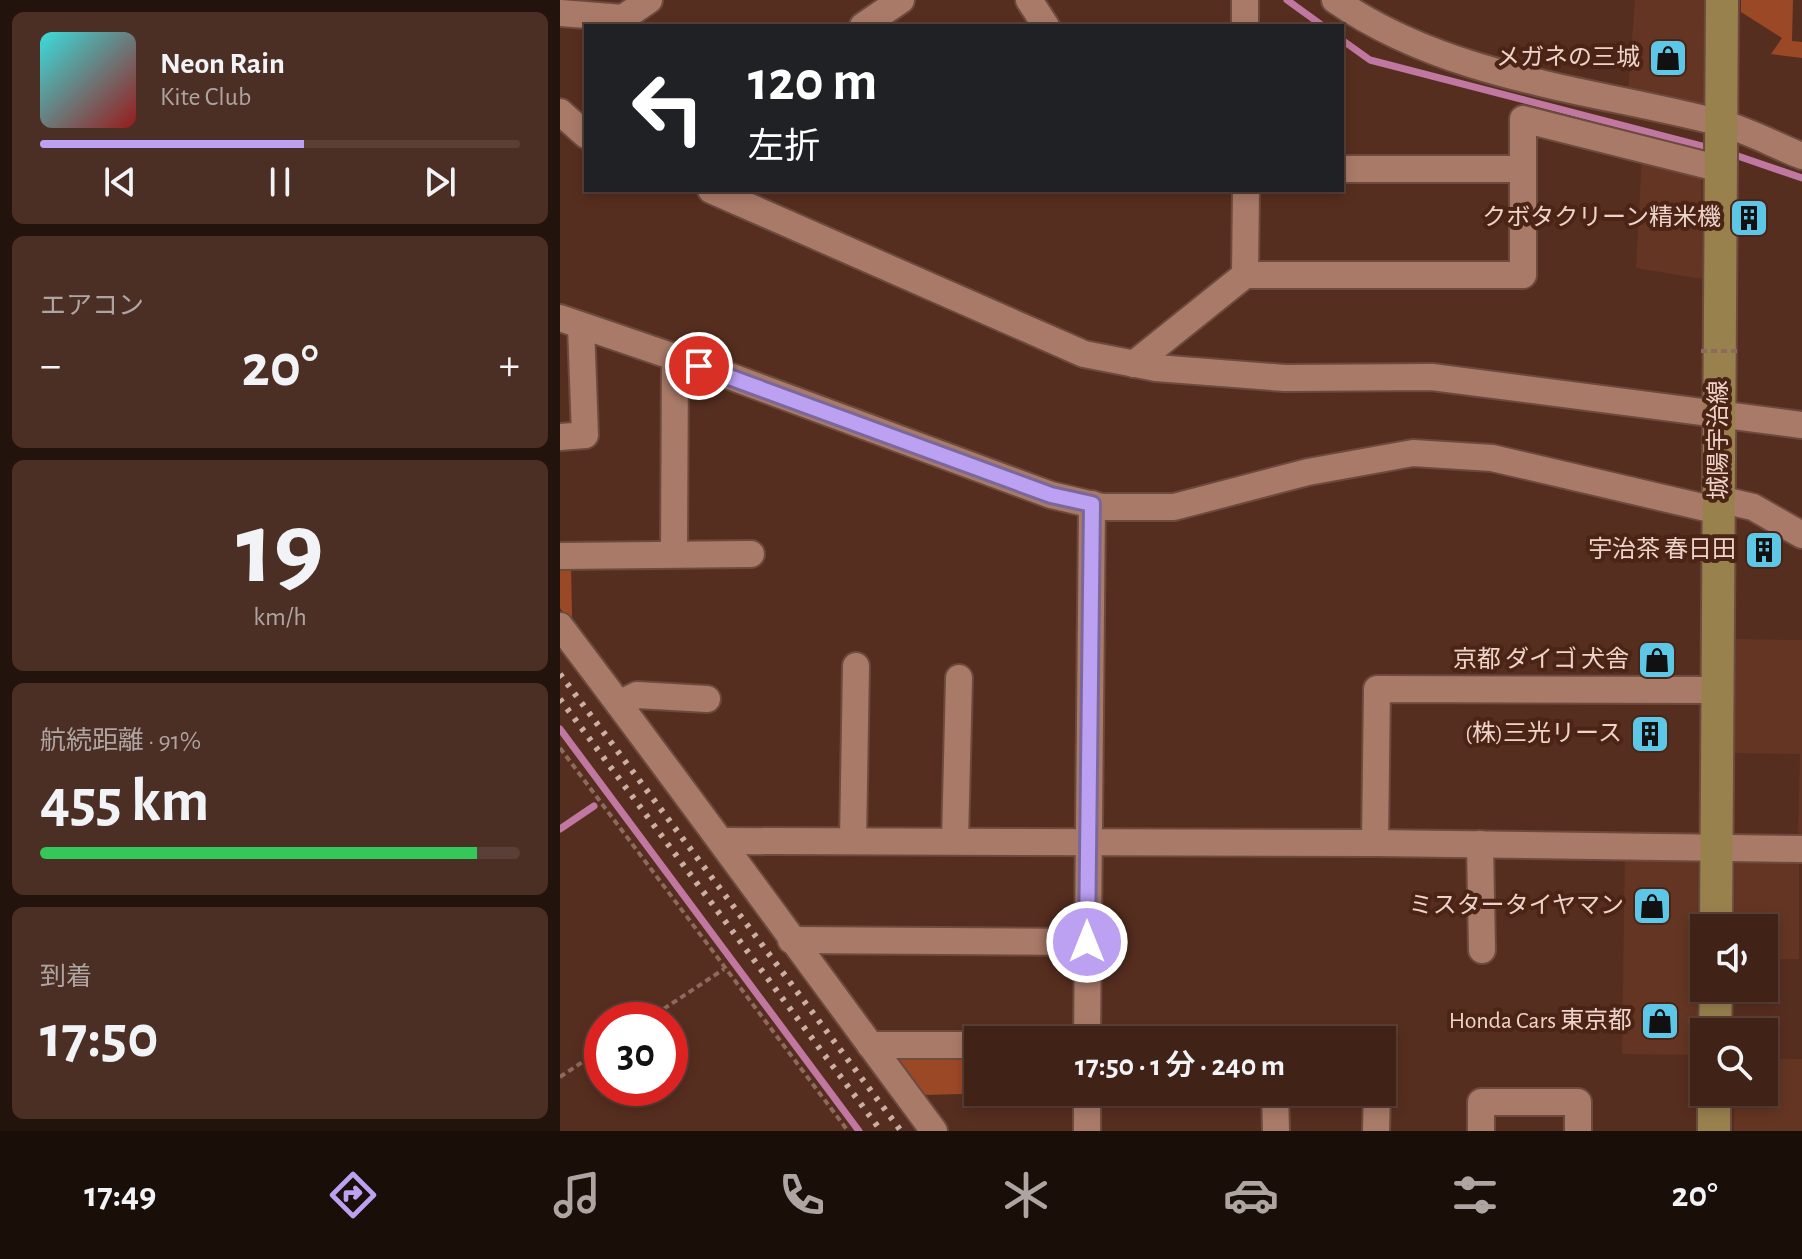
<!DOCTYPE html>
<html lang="ja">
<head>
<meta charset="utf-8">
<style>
	:root { --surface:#402217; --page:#4b2f24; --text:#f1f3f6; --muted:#aea4a1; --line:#593f36; --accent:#bca0f2 }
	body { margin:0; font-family:"Alegreya Sans","Noto Sans JP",sans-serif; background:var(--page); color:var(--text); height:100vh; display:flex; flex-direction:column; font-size:30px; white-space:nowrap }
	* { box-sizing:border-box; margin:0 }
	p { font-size:26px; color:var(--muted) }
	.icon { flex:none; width:44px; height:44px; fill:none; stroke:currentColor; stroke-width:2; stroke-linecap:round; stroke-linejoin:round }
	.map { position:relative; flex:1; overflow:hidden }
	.details { display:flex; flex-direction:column; gap:12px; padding:12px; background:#23130d; width:560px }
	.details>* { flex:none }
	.top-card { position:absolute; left:24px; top:24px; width:760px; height:168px; border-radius:0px; box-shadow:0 4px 12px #0003,0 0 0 2px var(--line); background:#202124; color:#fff; overflow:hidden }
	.buttons { position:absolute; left:1130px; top:914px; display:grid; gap:16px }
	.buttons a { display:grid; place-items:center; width:88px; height:88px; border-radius:0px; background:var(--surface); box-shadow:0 4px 12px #0003,0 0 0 2px var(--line); font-size:40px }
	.speed { position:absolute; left:24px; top:1002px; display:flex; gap:16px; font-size:40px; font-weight:700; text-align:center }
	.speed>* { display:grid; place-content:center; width:104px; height:104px; border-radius:50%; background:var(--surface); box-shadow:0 4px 12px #0003,0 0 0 2px var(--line); line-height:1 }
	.speed .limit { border:12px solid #d22; background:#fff; color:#111 }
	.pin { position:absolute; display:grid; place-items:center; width:68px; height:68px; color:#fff; margin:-34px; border:4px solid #fff; border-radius:50%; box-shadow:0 2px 8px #0007 }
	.me { position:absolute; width:88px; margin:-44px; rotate:0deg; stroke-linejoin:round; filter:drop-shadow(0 0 6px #0008) }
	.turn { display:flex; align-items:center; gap:28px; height:168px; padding:0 32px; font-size:36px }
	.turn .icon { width:104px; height:104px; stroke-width:2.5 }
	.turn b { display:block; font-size:56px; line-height:68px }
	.big { font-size:60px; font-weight:600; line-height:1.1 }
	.details .card { flex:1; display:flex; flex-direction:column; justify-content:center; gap:12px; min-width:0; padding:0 28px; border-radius:12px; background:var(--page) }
	.details .dial { align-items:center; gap:0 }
	.dial b { font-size:104px; line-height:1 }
	.song { display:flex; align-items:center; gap:24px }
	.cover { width:96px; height:96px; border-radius:12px; background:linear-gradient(135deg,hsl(180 70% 55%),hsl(0 70% 35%)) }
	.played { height:8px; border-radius:4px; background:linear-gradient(90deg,var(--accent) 55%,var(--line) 55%) }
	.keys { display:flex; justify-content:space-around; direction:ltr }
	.heat { display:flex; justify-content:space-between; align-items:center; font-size:44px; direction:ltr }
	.charge { height:12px; border-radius:6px; background:linear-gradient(90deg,#34c759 91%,var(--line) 0) }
	.trip { position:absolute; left:404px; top:1026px; width:432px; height:80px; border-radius:0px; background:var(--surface); box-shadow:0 4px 12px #0003,0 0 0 2px var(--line); font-weight:600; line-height:80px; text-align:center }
	.dock { display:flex; height:128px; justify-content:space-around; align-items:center; background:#1a0e09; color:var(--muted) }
	.dock .icon { width:56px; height:56px }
	.dock .active { color:var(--accent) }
	.dock b { font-size:36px; color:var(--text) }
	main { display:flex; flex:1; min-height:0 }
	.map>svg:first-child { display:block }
	.built { fill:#643523 }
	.green { fill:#9b4827 }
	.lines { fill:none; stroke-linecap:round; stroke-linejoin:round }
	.stream { stroke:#c077a0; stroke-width:7 }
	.minor-casing { stroke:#6c4a3d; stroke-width:30 }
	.major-casing { stroke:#6c4a3d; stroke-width:36 }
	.path { stroke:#8d6a5d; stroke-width:4; stroke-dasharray:6 4; stroke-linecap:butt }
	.minor { stroke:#a97a68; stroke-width:26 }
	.major { stroke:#99814e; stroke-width:32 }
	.rail { stroke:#ccafa4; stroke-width:6; stroke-dasharray:4 8; stroke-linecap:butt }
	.path-bridge { stroke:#8d6a5d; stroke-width:4; stroke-dasharray:6 4; stroke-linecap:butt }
	.route-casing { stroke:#7a689d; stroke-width:20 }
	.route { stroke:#bca0f2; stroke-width:14 }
	.labels { text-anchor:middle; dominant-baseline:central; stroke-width:8; stroke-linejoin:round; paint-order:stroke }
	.poi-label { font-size:24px; fill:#edd3c9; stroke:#4b2415; text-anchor:end }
	.street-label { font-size:24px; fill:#edd3c9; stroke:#4b2415 }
</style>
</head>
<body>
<main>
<section class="details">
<div class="card">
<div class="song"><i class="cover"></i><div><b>Neon Rain</b><p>Kite Club</p></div></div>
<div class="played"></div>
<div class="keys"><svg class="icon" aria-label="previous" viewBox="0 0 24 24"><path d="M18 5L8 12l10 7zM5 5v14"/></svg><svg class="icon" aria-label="pause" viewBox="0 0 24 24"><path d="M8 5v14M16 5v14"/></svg><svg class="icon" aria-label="next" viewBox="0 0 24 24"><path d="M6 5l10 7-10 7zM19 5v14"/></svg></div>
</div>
<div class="card"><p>エアコン</p>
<div class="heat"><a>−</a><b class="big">20°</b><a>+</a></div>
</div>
<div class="card dial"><b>19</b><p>km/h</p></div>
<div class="card"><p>航続距離 · 91%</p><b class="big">455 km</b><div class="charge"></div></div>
<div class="card"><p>到着</p><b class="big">17:50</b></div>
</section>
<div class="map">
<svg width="1242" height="1131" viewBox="0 0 1242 1131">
	<rect width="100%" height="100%" fill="#562e1f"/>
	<g class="built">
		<path d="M1075,0H1145L1144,107L1068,94Z"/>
		<path d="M1082,157L1141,174L1143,279L1076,268Z"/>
		<path d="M1176,639L1242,640V835H1238L1240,754L1173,753Z"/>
		<path d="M1065,851L1138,857L1137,1055L1062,1054Z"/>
		<path d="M1175,858L1239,861V959H1204V928H1174Z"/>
		<path d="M1204,1059H1242V1131H1174L1175,1092H1204Z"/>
	</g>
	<g class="green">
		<path d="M1181,0H1233L1232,41L1242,42V58L1211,54L1222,38L1181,12Z"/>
		<path d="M11,563L12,617H6L0,608V564Z"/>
		<path d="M402,1053L403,1094L363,1095L338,1065L339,1054Z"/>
	</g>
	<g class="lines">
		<g class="stream">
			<path d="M727,0L763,26"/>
			<path d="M782,40L810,60L1153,149"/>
			<path d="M1169,153L1242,178"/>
			<path d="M0,729L299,1131"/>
			<path d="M0,829L34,806"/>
		</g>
		<defs>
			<g id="minor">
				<path d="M469,0L486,26"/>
				<path d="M685,0V26"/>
				<path d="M775,0C887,78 1028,89 1157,122C1186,129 1214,145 1242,156"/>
				<path d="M0,13L63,18L89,0"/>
				<path d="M303,26L341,0"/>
				<path d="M0,112L26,135"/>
				<path d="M782,169H963"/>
				<path d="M151,190L524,354L596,368L725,378L872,377L1242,425"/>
				<path d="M685,275H963V119L1161,169"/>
				<path d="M0,318L164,374L491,495L542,507H614L748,472L853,453L932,458L1159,511"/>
				<path d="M574,364L685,275L686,190"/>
				<path d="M0,437L25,435L21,326"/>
				<path d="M1159,499L1193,507L1242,535"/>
				<path d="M114,554L115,358"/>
				<path d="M0,556L191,554"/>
				<path d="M0,626C127,793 249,963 374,1131"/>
				<path d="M59,704L77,695L147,699"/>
				<path d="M163,841L815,843L1242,849"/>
				<path d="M293,841L296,666"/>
				<path d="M395,841L399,678"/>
				<path d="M815,843L817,689L1158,690"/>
				<path d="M920,844L922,950"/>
				<path d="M231,940L527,942"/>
				<path d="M527,1040L532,504"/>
				<path d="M310,1045H418"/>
				<path d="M715,1092L716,1131"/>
				<path d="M527,1131V1092"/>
				<path d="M816,1131L817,1092"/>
				<path d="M921,1131V1102H1018V1131"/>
			</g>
			<g id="major">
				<path d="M1156,928L1162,0"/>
				<path d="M1155,1032L1156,988"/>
				<path d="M1154,1131V1092"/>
			</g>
		</defs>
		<use href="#minor" class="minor-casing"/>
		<use href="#major" class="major-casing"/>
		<g class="path">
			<path d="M0,748L288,1131"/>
			<path d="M87,1020L164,969"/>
			<path d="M0,1077L42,1049"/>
		</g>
		<use href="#minor" class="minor"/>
		<use href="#major" class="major"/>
		<g class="rail">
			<path d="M0,674L341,1131"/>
			<path d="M0,699L321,1131"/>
		</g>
		<path class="path-bridge" d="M1141,351H1177"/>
	</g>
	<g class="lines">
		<defs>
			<path id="route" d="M139,366L491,495L532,504L527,942"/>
		</defs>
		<use href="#route" class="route-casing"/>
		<use href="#route" class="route"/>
	</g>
	<defs>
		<symbol id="shop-square" viewBox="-11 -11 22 22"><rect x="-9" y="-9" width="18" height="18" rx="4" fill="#5dc7e8" stroke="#4b2415"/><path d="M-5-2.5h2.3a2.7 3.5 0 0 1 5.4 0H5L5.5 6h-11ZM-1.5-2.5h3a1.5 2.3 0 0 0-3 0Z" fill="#111"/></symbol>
		<symbol id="building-square" viewBox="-11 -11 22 22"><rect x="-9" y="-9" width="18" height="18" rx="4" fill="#5dc7e8" stroke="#4b2415"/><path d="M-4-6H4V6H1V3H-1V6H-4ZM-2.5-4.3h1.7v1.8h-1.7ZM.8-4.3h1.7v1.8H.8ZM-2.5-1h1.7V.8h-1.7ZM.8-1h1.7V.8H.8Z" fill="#111"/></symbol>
	</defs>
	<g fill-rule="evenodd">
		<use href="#shop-square" x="1086" y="36" width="44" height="44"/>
		<use href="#building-square" x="1167" y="196" width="44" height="44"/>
		<use href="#building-square" x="1182" y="528" width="44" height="44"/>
		<use href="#shop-square" x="1075" y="638" width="44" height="44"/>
		<use href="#building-square" x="1068" y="712" width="44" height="44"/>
		<use href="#shop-square" x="1070" y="884" width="44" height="44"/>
		<use href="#shop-square" x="1078" y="999" width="44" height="44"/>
	</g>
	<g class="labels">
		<g class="poi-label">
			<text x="1080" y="58">メガネの三城</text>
			<text x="1161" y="218">クボタクリーン精米機</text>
			<text x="1176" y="550">宇治茶 春日田</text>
			<text x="1069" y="660">京都 ダイゴ 犬舎</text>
			<text x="1062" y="734">(株)三光リース</text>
			<text x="1064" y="906">ミスタータイヤマン</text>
			<text x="1072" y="1021">Honda Cars 東京都</text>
		</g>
		<g class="street-label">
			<text transform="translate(1159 440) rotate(-90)">城陽宇治線</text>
		</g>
	</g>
</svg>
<div class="buttons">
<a><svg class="icon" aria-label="sound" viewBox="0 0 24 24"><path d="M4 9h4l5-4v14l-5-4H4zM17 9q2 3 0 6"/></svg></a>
<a><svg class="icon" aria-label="search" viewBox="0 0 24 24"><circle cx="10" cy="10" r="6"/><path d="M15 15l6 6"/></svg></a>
</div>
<div class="speed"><div class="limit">30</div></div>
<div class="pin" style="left:139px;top:366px;background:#d93025"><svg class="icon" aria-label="arrive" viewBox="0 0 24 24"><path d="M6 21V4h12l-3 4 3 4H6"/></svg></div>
<svg class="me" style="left:527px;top:942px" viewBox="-20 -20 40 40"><circle r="17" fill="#bca0f2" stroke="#fff" stroke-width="3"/><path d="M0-11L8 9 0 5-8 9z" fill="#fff"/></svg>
<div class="trip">17:50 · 1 分 · 240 m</div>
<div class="top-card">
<div class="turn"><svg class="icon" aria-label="left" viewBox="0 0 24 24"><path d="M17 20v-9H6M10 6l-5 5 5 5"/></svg><div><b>120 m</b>左折</div></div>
</div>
</div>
</main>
<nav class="dock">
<b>17:49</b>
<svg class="icon active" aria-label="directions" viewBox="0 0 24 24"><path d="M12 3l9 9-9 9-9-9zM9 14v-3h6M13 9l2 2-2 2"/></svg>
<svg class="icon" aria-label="music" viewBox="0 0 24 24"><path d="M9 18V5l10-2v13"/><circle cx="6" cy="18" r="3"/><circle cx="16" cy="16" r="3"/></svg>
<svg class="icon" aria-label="phone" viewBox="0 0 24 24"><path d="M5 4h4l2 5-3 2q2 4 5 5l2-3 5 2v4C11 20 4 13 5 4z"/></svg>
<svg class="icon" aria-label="climate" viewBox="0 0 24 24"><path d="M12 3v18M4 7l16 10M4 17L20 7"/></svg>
<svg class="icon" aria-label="car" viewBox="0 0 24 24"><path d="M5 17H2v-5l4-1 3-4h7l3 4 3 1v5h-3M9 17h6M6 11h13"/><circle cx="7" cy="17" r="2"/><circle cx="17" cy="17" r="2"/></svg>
<svg class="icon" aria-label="filters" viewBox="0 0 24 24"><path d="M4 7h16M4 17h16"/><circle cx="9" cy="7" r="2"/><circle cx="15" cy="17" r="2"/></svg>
<b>20°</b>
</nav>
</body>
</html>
